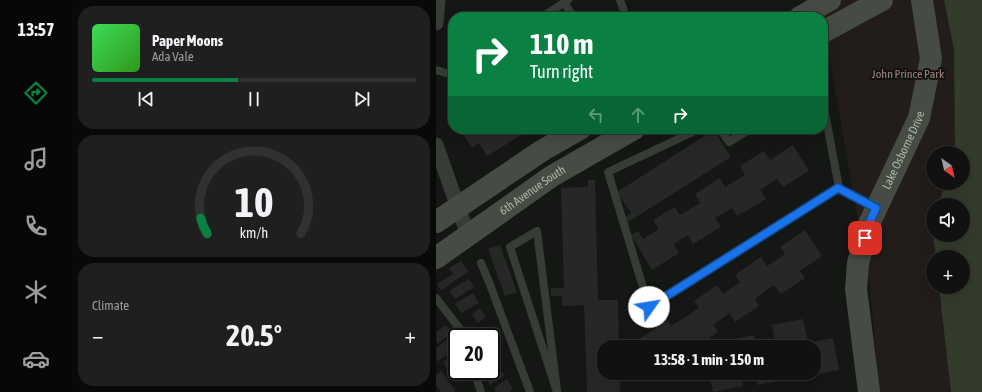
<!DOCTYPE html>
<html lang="en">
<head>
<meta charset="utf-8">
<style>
	:root { --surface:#101110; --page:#1e1f1e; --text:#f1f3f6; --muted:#9c9d9f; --line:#303130; --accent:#0b8043 }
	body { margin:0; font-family:"Asap Condensed",sans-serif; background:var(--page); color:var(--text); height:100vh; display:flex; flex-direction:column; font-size:15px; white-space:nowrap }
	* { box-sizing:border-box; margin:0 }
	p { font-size:13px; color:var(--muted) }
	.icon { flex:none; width:22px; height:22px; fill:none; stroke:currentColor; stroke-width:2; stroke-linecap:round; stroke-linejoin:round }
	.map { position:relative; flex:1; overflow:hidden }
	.side { display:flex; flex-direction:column; gap:6px; padding:6px; background:#090909; width:364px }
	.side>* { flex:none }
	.banner { position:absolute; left:12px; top:12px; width:380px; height:122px; border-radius:16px; box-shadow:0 4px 16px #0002,0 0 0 1px var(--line); background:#0b8043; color:#fff; overflow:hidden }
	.needle { width:26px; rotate:146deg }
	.tools { position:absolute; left:490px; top:146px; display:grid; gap:8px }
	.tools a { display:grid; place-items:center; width:44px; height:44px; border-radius:50%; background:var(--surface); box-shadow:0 4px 16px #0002,0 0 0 1px var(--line); font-size:20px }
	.speed { position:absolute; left:12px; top:328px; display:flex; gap:8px; font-size:20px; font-weight:700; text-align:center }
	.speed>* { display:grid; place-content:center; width:52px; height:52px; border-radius:50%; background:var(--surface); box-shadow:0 4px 16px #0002,0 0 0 1px var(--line); line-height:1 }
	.speed .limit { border:2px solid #111; border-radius:6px; background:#fff; color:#111 }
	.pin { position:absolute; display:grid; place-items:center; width:34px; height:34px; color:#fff; margin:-17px; border-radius:8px; box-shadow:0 2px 6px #0006 }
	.me { position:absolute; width:44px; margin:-22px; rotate:58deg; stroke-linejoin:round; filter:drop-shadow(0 0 3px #0008) }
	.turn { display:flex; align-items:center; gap:14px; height:84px; padding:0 16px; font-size:18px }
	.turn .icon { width:52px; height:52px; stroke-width:2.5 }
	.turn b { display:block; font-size:28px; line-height:34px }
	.lanes { display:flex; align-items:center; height:38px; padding:0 16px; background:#0003; justify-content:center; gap:20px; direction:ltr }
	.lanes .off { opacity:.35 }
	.big { font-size:30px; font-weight:700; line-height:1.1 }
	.side .tile { flex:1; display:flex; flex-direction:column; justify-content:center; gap:6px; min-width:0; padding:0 14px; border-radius:16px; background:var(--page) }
	.side .dial { align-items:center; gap:0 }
	.dial svg { height:104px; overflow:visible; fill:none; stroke:var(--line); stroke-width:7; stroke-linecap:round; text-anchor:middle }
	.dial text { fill:var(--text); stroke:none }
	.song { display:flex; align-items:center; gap:12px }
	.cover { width:48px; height:48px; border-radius:6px; background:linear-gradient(135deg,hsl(130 70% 55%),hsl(110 70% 35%)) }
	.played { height:4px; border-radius:2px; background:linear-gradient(90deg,var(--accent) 45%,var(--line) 45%) }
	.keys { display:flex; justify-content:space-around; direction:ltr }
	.heat { display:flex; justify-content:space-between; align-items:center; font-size:22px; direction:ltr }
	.trip { position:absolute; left:161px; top:340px; width:224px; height:40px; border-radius:16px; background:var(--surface); box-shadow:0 4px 16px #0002,0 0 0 1px var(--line); font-weight:700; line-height:40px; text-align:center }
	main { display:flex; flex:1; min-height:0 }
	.tab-bar { display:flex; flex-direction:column; width:72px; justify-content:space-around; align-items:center; background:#060706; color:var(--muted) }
	.tab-bar .icon { width:28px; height:28px }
	.tab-bar .on { color:var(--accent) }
	.tab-bar b { font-size:18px; color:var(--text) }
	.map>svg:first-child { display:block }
	.green { fill:#221d1b; fill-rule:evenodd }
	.water { fill:#333b2b }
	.building { fill:#252825 }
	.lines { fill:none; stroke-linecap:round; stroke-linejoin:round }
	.lane { stroke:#373c36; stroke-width:8 }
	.street { stroke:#373c36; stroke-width:15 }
	.secondary { stroke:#464c44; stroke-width:22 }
	.route-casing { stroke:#114b97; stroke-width:10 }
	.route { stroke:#1a73e8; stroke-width:7 }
	.labels { text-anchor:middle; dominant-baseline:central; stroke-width:4; stroke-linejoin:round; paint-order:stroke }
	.park-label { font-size:12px; fill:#a3827e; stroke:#101210 }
	.street-label { font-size:12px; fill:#abb7a7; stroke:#101210 }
</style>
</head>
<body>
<main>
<nav class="tab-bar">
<b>13:57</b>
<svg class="icon on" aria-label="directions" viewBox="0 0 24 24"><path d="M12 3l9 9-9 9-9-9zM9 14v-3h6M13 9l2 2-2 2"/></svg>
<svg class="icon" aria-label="music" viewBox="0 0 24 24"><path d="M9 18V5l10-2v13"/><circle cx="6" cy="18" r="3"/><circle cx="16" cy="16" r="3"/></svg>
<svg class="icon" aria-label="phone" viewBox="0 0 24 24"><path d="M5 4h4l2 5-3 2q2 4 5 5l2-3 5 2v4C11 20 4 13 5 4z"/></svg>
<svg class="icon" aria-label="climate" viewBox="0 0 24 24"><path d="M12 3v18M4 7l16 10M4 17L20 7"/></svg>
<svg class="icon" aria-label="car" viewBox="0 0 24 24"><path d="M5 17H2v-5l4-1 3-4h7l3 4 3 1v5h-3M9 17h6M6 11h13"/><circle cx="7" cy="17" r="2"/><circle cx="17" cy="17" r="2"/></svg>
</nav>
<section class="side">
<div class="tile">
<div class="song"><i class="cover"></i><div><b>Paper Moons</b><p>Ada Vale</p></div></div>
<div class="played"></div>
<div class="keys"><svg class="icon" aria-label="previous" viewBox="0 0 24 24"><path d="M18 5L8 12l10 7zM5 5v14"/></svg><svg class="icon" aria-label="pause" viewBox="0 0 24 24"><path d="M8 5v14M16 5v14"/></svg><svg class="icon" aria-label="next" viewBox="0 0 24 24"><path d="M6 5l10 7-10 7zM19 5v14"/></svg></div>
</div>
<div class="tile dial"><svg viewBox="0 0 100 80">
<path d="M14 69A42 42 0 1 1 86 69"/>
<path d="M14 69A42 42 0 0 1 9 57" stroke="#0b8043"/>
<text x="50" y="56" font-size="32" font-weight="700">10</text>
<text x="50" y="72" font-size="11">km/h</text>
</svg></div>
<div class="tile"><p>Climate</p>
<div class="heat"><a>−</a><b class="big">20.5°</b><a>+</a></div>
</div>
</section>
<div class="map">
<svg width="546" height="392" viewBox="0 0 546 392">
	<rect width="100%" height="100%" fill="#151715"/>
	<path class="green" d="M383,0H546V392H443L434,286ZM497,153H527V183H497ZM497,205H527V235H497ZM497,257H527V287H497Z"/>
	<path class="water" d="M508,0H546V392H515L503,287H527V257H500L497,235H527V205H503L509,183H527V153H518L519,149L518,50Z"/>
	<g class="building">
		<path d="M24,129H95L51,156L43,143L36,148Z"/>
		<path d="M278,130L295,157L192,222L189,217L195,213L181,192Z"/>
		<path d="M357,145L373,171L347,187L341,179L324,190L330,199L301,216L296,208L279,218L285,227L257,244L252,235L238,244L243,253L216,270L195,235L202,231L207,239L223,229L217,220L239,207L244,215L264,203L259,194L284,178L289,187L309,175L304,166L328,151L334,160Z"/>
		<path d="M152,180H159L162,300H182L183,347H168V373H184V392H151L148,305L126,306V296H115V288H128L125,188L152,187Z"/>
		<path d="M369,230L386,256L364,271L369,278L345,294L338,285L319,299L323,306L299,322L294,313L277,325L282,332L259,347H203L199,342L231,320L235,326L263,308L258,301L281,285L287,294L304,282L299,275L325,257L331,266L349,254L344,247Z"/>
		<path d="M64,245L81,292L69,296L52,249Z"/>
		<path d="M25,261L32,272L5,290L1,284L17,274L13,268Z"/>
		<path d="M33,279L38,287L19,299L13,291Z"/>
		<path d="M37,293L43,303L25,313L19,304Z"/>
		<path d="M44,308L50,317L42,323L36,314Z"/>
		<path d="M367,319L372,343L397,338L403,370L371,376V373H378V347H340L336,325Z"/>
		<path d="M10,325L16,333L1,344L0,332Z"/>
		<path d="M17,335L21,341V347L1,362L0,348Z"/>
		<path d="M318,335L320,347H294L293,340Z"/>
		<path d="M21,353V367L13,372L7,362Z"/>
		<path d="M63,368L69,376L54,385L49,376Z"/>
		<path d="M5,371L19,390L17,392H5L0,385V375Z"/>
		<path d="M273,373H305L307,386L277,392Z"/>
		<path d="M319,373H351L352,379L321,385Z"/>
		<path d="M71,379L77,389L73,392H57L60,391L58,388Z"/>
	</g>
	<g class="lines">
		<g class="lane">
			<path d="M184,0L190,17"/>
			<path d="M128,3L138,17"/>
			<path d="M106,17L132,0"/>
			<path d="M0,70L17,75"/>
			<path d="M387,102L403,188"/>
			<path d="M263,129L172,172L213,307L403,188L439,208"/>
			<path d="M284,129L293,142L314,129"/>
			<path d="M45,263L53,282L94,392"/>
			<path d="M0,298L24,329L27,337"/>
			<path d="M38,371L45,392"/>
			<path d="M121,390L101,231L74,247L121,392"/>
		</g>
		<g class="street">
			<path d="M0,23L2,0"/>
			<path d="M0,145L32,235"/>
		</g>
		<g class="secondary">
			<path d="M364,17L394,0"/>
			<path d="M387,32L446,0"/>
			<path d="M0,222L107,150L144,129"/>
			<path id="s1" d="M0,258L116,176L198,129"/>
			<path id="s2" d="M433,392L420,289L422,263L432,226L483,118L495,59L486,0"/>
		</g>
	</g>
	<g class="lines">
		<defs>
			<path id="route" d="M213,307L402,188L440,208L432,226L429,238"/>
		</defs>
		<use href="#route" class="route-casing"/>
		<use href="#route" class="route"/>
	</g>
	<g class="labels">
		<g class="park-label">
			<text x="472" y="74">John Prince Park</text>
		</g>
		<g class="street-label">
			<text stroke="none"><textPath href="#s2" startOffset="252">Lake Osborne Drive</textPath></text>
			<text stroke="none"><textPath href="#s1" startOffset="118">6th Avenue South</textPath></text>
		</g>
	</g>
</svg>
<div class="tools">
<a><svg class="needle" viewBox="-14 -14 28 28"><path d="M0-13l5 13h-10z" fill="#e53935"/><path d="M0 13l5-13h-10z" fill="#9c9d9f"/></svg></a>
<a><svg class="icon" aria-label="sound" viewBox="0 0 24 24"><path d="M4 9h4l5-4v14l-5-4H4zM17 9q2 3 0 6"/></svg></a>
<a>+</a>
</div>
<div class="speed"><div class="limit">20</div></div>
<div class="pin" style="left:429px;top:238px;background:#d93025"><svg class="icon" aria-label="arrive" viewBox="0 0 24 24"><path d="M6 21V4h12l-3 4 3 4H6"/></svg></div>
<svg class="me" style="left:213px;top:307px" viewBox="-20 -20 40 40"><circle r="19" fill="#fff"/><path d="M0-13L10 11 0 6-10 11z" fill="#1a73e8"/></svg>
<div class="trip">13:58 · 1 min · 150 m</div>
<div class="banner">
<div class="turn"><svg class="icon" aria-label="right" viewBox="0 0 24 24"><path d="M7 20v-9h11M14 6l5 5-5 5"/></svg><div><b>110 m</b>Turn right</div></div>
<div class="lanes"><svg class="icon off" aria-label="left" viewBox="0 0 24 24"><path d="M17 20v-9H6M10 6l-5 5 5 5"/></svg><svg class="icon off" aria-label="ahead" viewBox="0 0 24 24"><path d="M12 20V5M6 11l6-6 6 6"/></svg><svg class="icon" aria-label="right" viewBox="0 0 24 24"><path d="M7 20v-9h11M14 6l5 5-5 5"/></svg></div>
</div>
</div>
</main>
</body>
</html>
